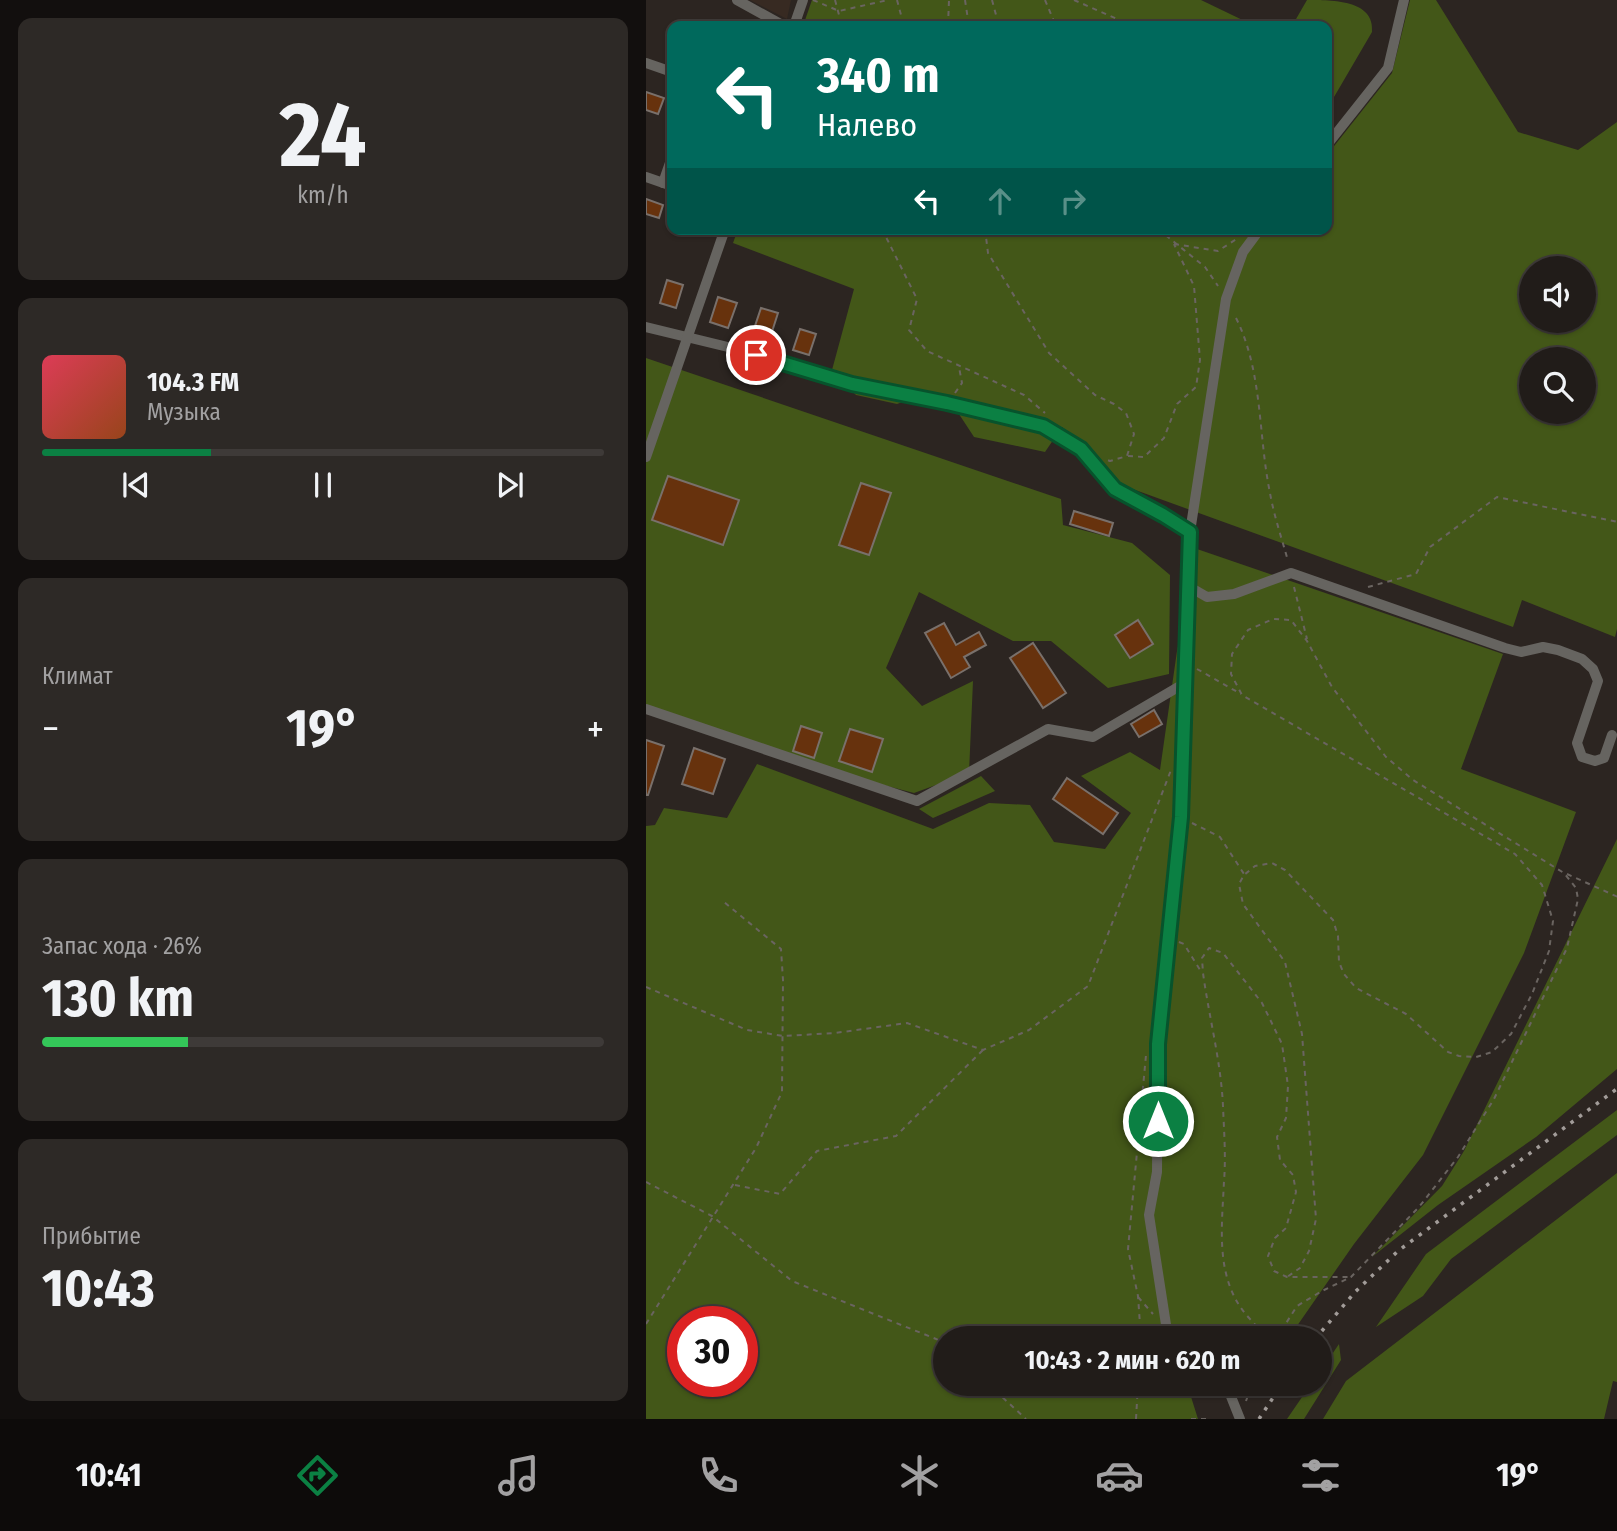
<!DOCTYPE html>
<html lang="ru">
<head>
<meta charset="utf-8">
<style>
	:root { --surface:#211c19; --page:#2d2926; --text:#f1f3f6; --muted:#a2a1a2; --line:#3e3a38; --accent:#0b8043 }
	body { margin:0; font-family:"Fira Sans Condensed",sans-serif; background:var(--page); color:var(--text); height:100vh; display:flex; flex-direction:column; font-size:26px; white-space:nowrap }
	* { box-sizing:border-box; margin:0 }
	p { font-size:23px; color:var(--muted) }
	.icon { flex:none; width:38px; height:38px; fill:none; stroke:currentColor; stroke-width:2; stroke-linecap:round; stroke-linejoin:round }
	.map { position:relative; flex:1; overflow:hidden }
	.sheet { display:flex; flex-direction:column; gap:18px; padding:18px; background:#120f0e; width:646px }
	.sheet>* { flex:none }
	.guide { position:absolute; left:21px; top:21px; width:665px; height:214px; border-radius:14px; box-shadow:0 2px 5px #0004,0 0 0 2px var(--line); background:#00695c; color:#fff; overflow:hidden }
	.buttons { position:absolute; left:873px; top:256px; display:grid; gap:14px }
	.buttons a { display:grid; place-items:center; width:77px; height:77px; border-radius:50%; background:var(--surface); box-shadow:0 2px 5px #0004,0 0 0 2px var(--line); font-size:35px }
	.speed { position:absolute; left:21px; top:1306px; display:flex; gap:14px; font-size:35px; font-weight:700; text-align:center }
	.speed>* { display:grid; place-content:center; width:91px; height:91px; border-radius:50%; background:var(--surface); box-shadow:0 2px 5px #0004,0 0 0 2px var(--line); line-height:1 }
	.speed .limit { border:10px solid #d22; background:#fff; color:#111 }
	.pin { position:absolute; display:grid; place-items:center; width:60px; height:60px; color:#fff; margin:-30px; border:4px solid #fff; border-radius:50%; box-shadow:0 2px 7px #0007 }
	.me { position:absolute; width:77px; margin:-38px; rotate:0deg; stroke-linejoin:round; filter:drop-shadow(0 0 5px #0008) }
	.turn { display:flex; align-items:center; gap:24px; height:147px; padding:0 35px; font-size:32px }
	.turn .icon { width:91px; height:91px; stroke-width:2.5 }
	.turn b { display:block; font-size:49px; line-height:60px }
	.lanes { display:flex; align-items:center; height:66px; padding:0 35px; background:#0003; justify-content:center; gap:35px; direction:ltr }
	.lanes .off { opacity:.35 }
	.big { font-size:52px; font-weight:700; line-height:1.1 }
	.sheet .card { flex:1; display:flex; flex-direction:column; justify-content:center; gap:10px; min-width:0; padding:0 24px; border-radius:14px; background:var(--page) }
	.sheet .dial { align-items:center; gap:0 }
	.dial b { font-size:91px; line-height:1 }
	.song { display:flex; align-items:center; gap:21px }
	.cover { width:84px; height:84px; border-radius:10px; background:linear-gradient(135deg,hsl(350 70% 55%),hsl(20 70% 35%)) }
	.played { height:7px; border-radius:4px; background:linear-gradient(90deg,var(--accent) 30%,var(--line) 30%) }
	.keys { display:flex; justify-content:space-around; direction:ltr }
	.heat { display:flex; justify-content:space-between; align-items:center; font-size:38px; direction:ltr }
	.charge { height:10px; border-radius:5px; background:linear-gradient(90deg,#34c759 26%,var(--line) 0) }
	.trip { position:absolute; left:287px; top:1326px; width:399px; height:70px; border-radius:35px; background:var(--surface); box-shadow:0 2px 5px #0004,0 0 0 2px var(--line); font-weight:700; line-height:70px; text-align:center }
	.tabs { display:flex; height:112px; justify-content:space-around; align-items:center; background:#0d0b0a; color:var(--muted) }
	.tabs .icon { width:49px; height:49px }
	.tabs .active { color:var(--accent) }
	.tabs b { font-size:32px; color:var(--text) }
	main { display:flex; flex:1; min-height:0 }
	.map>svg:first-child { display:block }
	.built { fill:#372a22 }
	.green { fill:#435718; fill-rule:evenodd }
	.building { fill:#67320d; stroke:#79706b; stroke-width:2 }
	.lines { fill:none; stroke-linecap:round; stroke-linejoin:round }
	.path { stroke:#6a6460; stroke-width:2; stroke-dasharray:5 5; stroke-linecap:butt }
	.minor { stroke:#666460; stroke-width:10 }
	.rail { stroke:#a29c99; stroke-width:3.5; stroke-dasharray:3.5 7; stroke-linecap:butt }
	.route-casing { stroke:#07532c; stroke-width:18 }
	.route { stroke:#0b8043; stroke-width:12 }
</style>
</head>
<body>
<main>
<section class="sheet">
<div class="card dial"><b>24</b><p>km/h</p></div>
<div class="card">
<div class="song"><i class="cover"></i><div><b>104.3 FM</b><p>Музыка</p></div></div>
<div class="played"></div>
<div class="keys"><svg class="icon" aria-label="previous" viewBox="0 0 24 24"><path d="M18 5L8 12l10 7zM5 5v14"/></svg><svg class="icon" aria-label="pause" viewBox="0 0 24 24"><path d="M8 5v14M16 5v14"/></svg><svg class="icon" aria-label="next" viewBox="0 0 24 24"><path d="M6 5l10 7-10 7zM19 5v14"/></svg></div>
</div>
<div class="card"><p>Климат</p>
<div class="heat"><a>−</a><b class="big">19°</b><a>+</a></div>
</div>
<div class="card"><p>Запас хода · 26%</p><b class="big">130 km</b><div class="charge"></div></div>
<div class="card"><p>Прибытие</p><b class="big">10:43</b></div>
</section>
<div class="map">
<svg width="972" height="1419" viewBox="0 0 972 1419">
	<rect width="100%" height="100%" fill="#2c2521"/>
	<path class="built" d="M104,0H145L141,19Z"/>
	<g class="green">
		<path d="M166,0H555L609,26H157Z"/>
		<path d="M661,0C687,0 729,0 726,32L681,109V26H646Z"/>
		<path d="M764,0H790L872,132L932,150L971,122L972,625L969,637L876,600L867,627L470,483L447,452L416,427L399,452L328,437L309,408L273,396L251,404L210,395L186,370L208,289L87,243L92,229H681V155L746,73ZM886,268H938V320H886ZM886,359H938V411H886Z"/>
		<path d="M0,358L415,499L417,525L486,543L524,575L523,674L462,688L405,641H367L273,592L240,668L276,706L327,681L323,773L268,793L191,773L0,706Z"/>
		<path d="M551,549L857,654L815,769L930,812L878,953L777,1155L708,1244L644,1336L568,1325L558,1339H299V1384H541L552,1419H0V826L9,825L18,808L81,818L111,764L287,829L343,803L384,805L408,842L459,849L485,813L435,776L484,752L514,770L531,651ZM37,1321H96V1381H37Z"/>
		<path d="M335,776L349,791L287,818L273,809Z"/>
		<path d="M971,839V1069L890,1137L792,1205L726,1257L796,1186L818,1151Z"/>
		<path d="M971,1110V1135L805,1259L777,1296L730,1327L780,1254Z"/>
		<path d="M971,1173V1382L967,1381L958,1419H677L700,1381Z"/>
		<path d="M693,1344L695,1360L658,1419H641L665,1384H674V1372Z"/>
	</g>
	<g class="building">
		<path d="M0,92L18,98L12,114L0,110Z"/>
		<path d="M0,199L17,205L13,218L0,214Z"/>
		<path d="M21,280L37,285L30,308L14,303Z"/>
		<path d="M72,297L91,303L82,328L64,322Z"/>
		<path d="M115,308L132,313L123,341L106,335Z"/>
		<path d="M154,329L170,334L163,355L147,350Z"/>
		<path d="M22,476L93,500L77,545L6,520Z"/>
		<path d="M215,483L245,493L223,555L193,545Z"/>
		<path d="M428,511L467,523L463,536L424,524Z"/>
		<path d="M492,620L507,644L484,658L469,635Z"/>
		<path d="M298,623L310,645L333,632L340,645L318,657L324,667L305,678L279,633Z"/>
		<path d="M387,643L420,693L397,708L364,658Z"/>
		<path d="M508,710L516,724L493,737L485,724Z"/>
		<path d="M155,726L176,733L168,758L147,751Z"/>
		<path d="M204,729L237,739L226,772L193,761Z"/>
		<path d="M0,740L18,746L2,795H0Z"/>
		<path d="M48,748L79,759L67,794L36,784Z"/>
		<path d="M421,778L472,813L457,834L407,799Z"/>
	</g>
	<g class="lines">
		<g class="path">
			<path d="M167,0L193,11L242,0"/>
			<path d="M189,0L196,26"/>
			<path d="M251,0L258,26"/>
			<path d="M319,0L323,26"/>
			<path d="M346,0L353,26"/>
			<path d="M399,0L410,26"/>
			<path d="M428,0L487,26"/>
			<path d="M302,26L303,0"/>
			<path d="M236,229L271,299L263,330L281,351L378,395L399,413"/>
			<path d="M339,229L342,253L403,353L449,395L468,404L480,413L488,434L481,456L464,461L459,459"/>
			<path d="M512,229L559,267L572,286"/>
			<path d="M528,244L572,251L592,238"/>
			<path d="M590,318C617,372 612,435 624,493C628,516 636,539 642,561"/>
			<path d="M309,393L316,383L313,367"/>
			<path d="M482,456L498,457L518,438L531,404L550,387L554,360L548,286L528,244"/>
			<path d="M648,587L661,639"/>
			<path d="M722,587L770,574L784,547L851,497L972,522"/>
			<path d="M551,669L595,694"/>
			<path d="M546,823L574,837L598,874"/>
			<path d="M921,874L972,897"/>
			<path d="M533,942L538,944L556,973"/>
			<path d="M0,987L101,1030L137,1036L189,1033L261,1023L337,1050L383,1030L442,986L525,770"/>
			<path d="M0,1182L66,1216L146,1281L295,1341L299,1345"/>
			<path d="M89,1185L134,1194L171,1151L250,1136L337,1050"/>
			<path d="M492,1297L507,1314"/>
			<path d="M0,1324L110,1148L136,1092L137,980L135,949L78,902"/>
			<path d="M628,1338C618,1335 611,1327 604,1319C568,1281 576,1228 578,1181C580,1157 578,1131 577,1106C575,1062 563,1017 557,973L556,958L563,948L577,953L616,1003L636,1044L642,1086L640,1118L631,1137L634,1160L647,1175L650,1192L640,1228L629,1238L622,1256L628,1271L641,1277H702"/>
			<path d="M495,1339L492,1296L482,1249L500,1055"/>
			<path d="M630,1339L651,1306L676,1291L705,1277L773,1207L812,1157L848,1099L921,948L932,899L930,888L918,873L767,780L740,757L686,687L661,641L645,620L627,619L602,630L586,654L585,674L596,695L869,854L896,885L907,921L903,951L886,994L865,1034L846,1052L830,1057L813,1056L802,1052L760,1014L710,988L698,974L693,962L692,936L687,920L639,870L626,863L609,866L598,875L593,884L597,904L639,962L656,1034L670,1219L663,1251L654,1268L641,1277"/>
			<path d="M342,1384L380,1419"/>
			<path d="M600,1401L606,1384"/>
			<path d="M490,1419L492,1384"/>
			<path d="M545,1419H563"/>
		</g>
		<g class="minor">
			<path d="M91,0L138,26"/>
			<path d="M148,26L157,0"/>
			<path d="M0,63L26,72"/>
			<path d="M681,145L742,68L758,0"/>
			<path d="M0,177L26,186"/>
			<path d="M17,183L26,157"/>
			<path d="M0,327L86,348L206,384L301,403L397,426L435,449L469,489L517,515L544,532"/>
			<path d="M0,457L79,229"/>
			<path d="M542,586L561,597L588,594L645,573L859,648L875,652L897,647L912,650L936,659L947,669L952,681L931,743L936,757L949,761L958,758L966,735"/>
			<path d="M0,709L271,801L402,729L447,737L539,683"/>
			<path d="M526,1339L521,1331L503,1215L511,1172L512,1044L535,817L544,532L580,299L597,252L614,229"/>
			<path d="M577,1384L582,1389L594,1419"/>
		</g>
		<g class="rail">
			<path d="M669,1339L709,1292L752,1251L972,1088"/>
			<path d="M613,1419L636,1384"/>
		</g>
	</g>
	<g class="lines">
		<defs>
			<path id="route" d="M110,355L206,384L301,403L397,426L435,449L469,489L517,515L544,532L535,817L512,1044V1121"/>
		</defs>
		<use href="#route" class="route-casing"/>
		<use href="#route" class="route"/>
	</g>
</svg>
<div class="buttons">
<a><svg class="icon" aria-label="sound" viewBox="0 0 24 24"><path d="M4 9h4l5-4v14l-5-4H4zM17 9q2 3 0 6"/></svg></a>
<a><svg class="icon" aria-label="search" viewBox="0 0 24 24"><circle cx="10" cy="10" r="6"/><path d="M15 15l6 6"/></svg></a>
</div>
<div class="speed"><div class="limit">30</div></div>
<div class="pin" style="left:110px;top:355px;background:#d93025"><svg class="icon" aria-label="arrive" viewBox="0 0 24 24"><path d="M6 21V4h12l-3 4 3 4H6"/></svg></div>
<svg class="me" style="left:512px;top:1121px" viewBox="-20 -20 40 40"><circle r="17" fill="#0b8043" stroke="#fff" stroke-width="3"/><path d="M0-11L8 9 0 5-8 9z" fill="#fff"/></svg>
<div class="trip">10:43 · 2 мин · 620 m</div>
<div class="guide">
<div class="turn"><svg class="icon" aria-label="left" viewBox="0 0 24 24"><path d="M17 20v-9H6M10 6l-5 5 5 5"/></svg><div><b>340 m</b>Налево</div></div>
<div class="lanes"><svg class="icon" aria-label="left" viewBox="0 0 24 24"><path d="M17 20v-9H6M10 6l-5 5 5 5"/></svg><svg class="icon off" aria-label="ahead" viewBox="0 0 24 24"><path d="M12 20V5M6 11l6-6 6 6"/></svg><svg class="icon off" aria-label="right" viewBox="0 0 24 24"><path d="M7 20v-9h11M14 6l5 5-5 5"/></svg></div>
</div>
</div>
</main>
<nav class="tabs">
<b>10:41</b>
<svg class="icon active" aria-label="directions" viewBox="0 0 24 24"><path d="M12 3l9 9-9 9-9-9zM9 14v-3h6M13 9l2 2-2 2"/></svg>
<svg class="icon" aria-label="music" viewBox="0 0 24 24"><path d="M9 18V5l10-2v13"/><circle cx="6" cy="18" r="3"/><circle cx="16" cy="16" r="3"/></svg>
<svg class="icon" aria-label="phone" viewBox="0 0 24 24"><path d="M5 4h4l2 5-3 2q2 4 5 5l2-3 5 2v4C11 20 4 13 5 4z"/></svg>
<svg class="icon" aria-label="climate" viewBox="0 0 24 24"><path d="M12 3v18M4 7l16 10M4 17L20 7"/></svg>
<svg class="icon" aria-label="car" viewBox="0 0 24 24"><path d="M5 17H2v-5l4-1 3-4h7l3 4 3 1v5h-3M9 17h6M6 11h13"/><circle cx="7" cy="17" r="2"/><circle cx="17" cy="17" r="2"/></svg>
<svg class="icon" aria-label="filters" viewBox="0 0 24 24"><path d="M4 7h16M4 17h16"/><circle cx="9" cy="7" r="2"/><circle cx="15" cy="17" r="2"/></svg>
<b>19°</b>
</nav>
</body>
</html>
